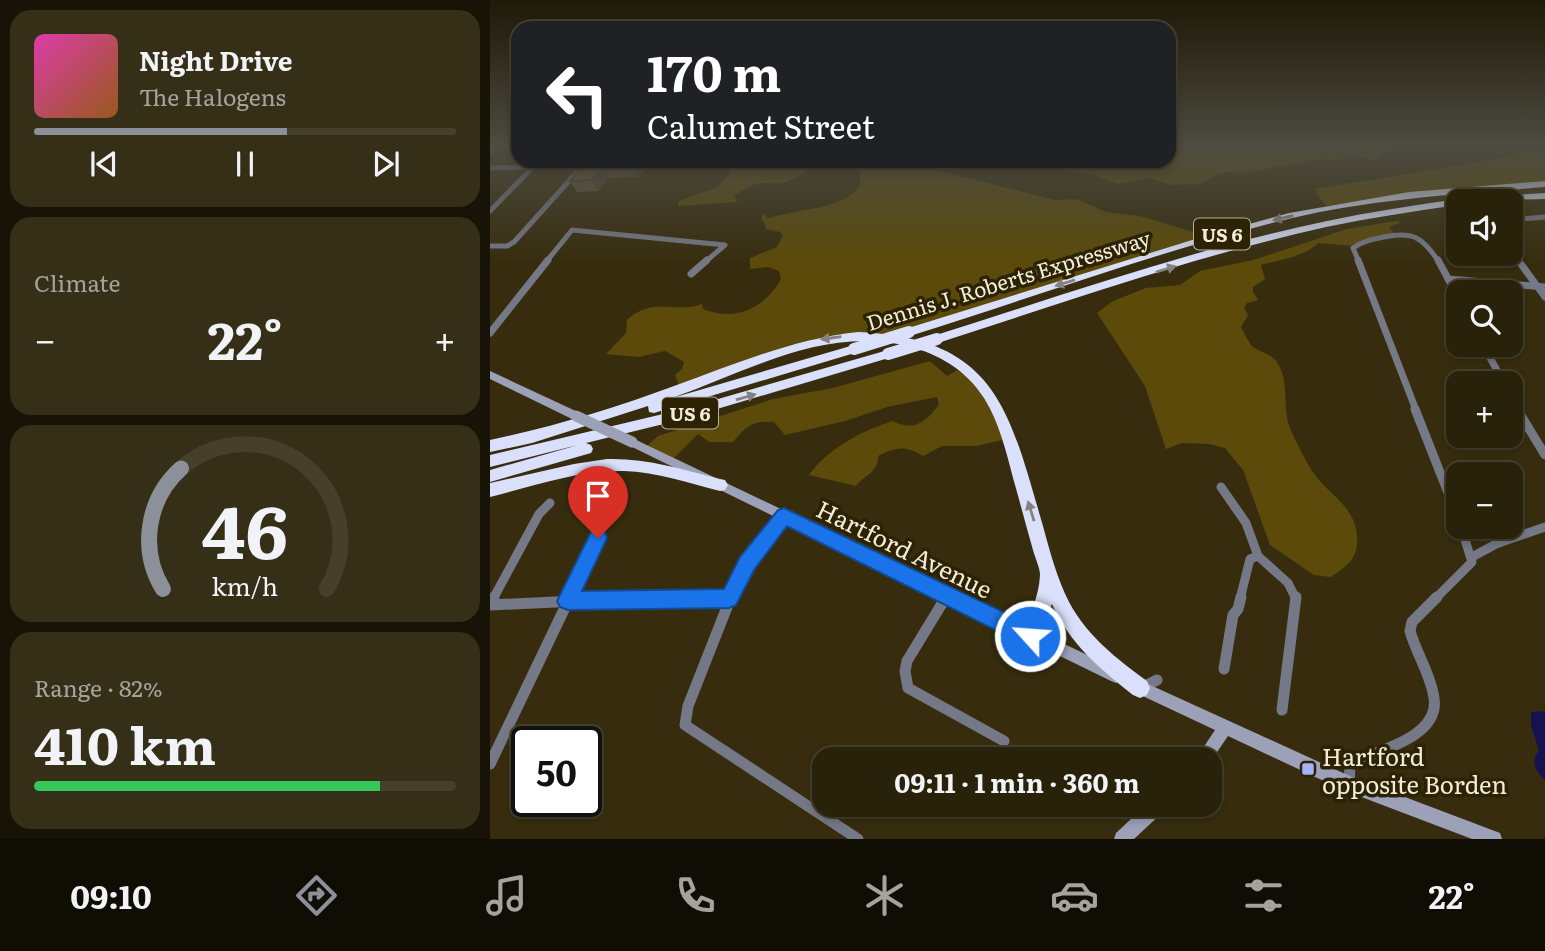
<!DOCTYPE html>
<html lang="en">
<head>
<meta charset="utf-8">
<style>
	:root { --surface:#29220a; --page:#352f18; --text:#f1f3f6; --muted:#a5a49c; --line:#453f2b; --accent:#8c9099 }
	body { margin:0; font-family:Literata,serif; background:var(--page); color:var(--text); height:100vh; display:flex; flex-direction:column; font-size:26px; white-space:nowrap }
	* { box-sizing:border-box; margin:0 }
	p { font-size:23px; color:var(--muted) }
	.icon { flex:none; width:38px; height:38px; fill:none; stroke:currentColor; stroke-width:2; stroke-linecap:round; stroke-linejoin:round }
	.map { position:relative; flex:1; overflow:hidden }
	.sheet { display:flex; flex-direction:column; gap:10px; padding:10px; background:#171306; width:490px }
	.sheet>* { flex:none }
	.guide { position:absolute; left:21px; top:21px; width:665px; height:147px; border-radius:21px; box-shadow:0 4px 10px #0003,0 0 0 2px var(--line); background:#202124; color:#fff; overflow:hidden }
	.tools { position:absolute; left:956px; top:189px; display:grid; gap:14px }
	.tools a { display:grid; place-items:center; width:77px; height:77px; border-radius:14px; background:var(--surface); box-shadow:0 4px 10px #0003,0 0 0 2px var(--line); font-size:35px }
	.speed { position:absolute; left:21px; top:726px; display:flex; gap:14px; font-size:35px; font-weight:700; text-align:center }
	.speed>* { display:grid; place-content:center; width:91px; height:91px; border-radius:50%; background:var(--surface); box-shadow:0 4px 10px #0003,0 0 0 2px var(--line); line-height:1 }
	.speed .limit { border:4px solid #111; border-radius:10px; background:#fff; color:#111 }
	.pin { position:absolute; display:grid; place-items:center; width:60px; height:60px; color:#fff; margin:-72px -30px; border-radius:50% 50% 50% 0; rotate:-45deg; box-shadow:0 0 7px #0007 }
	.pin .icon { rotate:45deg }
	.me { position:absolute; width:77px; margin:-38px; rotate:296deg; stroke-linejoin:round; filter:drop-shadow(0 0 5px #0008) }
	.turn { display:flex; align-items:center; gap:24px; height:147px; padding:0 21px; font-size:32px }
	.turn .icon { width:91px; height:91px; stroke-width:2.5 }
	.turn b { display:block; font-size:49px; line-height:60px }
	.big { font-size:52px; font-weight:700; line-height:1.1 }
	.sheet .widget { flex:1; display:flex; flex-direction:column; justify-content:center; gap:10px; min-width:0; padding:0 24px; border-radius:21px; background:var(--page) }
	.sheet .dial { align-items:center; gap:0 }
	.dial svg { height:182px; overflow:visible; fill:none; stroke:var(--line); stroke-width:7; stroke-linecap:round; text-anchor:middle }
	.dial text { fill:var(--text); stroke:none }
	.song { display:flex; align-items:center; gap:21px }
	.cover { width:84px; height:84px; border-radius:10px; background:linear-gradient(135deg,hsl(320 70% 55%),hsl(30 70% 35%)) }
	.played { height:7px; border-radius:4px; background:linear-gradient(90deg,var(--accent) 60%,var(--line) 60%) }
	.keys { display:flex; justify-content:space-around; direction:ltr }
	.heat { display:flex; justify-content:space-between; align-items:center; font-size:38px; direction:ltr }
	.charge { height:10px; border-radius:5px; background:linear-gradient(90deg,#34c759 82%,var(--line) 0) }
	.trip { position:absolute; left:322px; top:747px; width:410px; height:70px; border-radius:21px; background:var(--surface); box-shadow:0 4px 10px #0003,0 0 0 2px var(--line); font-weight:700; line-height:70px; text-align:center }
	.tabs { display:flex; height:112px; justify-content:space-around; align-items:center; background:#100e04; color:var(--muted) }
	.tabs .icon { width:49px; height:49px }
	.tabs .current { color:var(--accent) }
	.tabs b { font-size:32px; color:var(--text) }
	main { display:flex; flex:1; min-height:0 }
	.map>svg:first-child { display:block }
	.green { fill:#5b4a0a }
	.water { fill:#161251 }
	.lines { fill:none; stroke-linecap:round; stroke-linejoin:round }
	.street-far3 { stroke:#757886; stroke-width:5 }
	.street-far2 { stroke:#757886; stroke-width:7 }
	.street-far1 { stroke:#757886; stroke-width:9 }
	.street { stroke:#757886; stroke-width:11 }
	.secondary { fill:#9da1b8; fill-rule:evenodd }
	.highway { fill:#dadffb; fill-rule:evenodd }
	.secondary-bridge { stroke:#9da1b8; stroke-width:11 }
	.highway-bridge { stroke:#dadffb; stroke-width:12 }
	.wall { fill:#5b5338 }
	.shaded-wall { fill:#4a432e }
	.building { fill:#6a6041; stroke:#4a432e; stroke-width:2 }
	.oneway { fill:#848180 }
	.route { fill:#1a73e8; stroke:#114b97; stroke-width:2 }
	.poi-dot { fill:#a5b1fc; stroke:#2d2304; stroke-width:2.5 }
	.labels { text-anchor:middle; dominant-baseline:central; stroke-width:7; stroke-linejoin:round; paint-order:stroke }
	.shield { fill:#2d2304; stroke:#b7b09a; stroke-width:2 }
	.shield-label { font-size:19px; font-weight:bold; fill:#f2eddb }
	.street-label { font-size:21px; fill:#f2eddb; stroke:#2d2304 }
	.near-street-label { font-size:24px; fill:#f2eddb; stroke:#2d2304 }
	.near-poi-label { font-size:24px; fill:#f2eddb; stroke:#2d2304; text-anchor:start }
</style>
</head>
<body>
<main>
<section class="sheet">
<div class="widget">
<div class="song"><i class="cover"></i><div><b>Night Drive</b><p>The Halogens</p></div></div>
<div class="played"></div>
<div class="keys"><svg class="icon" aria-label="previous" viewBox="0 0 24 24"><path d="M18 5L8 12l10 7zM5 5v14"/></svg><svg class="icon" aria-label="pause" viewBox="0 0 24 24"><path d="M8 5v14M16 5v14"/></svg><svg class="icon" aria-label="next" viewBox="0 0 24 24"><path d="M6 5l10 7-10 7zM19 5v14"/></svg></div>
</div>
<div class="widget"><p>Climate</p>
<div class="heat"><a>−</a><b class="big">22°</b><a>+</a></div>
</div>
<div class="widget dial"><svg viewBox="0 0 100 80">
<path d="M14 69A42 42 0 1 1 86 69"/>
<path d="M14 69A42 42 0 0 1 22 16" stroke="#8c9099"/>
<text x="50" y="56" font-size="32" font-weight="700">46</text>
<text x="50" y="72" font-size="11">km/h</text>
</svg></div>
<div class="widget"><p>Range · 82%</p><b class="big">410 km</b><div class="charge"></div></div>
</section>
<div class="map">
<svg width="1055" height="839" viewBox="0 0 1055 839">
	<rect width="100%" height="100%" fill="#372d0e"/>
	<g class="green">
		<path d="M679,145H908L889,155L887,161L861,155L848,160L831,159L752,173L737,172L724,176L711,184L681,185L659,178L628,184L600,174L575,171L554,161H679Z"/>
		<path d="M1030,151L1055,152V183L933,192L836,206L824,189L1019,157Z"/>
		<path d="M232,161H411L565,200L586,199L616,212L650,216L717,236L403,335C318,330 266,357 190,388L185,375L192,369L194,362L175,351L149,357L116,354L136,333L137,320C162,296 184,314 212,304L213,309C245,322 274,309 291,279L289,271L278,267L260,269V258L287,247L293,235L290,232L276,229L274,222L271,220L272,216L276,214V217L280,218C307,208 350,211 370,186V172C338,148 324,171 296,182C288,185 281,183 274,183C263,183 252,190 244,196L247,202L188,206L189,201L227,187L240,174Z"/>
		<path d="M906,221L912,222L899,227L906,235L864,246L828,243C814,257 789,260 771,265L775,279L763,287V292L768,300L757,303L754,308L758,315L751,327C754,333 758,341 762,346C770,353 782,353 788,364C799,383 793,402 798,422C802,435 812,453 819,466C836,496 870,505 867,545C865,562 853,568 841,577L824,575L780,545L753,470L735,448L720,444L692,443L676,449L655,386L607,313L623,301L656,288L690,285L710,271L763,260L857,229Z"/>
		<path d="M440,361L457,376L473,367L487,377L517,439L486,446H452L433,456C415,445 406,447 388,456C389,472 375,475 366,486L319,475C339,448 371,431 403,421C423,432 437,422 449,404L447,397L397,407L355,421L295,435L284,422C264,420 256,426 243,442H219L208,434L183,459L156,447L168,436L283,399L343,388Z"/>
	</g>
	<path class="water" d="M1055,711V780C1045,771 1040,762 1049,750L1041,726V712Z"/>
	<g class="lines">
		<g class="street-far3">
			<path d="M0,152L8,145"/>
			<path d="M0,168L93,166"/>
			<path d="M0,211L44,166"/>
			<path d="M1020,220L1055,217"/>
			<path d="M0,246H17L24,242L97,161"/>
			<path d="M1020,249L1030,262"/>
			<path d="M56,262L82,230L235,245L215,262"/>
			<path d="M869,262L863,248C873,241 883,239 894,237C924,231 933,238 949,262"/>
		</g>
		<g class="street-far2">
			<path d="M868,260L926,410"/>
			<path d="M948,260L968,297"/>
			<path d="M1028,260L1055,297"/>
			<path d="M201,274L217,260"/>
			<path d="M958,279L1055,287"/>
			<path d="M0,333L58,260"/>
			<path d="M993,345L1014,383"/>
			<path d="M1020,396L1029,410"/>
		</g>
		<g class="street-far1">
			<path d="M925,409L968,518"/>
			<path d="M1027,409L1055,455"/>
			<path d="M731,487L756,523L768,556L798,583L806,599"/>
			<path d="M982,557L1006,544L1055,527"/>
			<path d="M3,599L49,514L60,503"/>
			<path d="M79,599L108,538"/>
			<path d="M217,599H239"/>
			<path d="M241,599L249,578L294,516"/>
			<path d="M455,599L457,596"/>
			<path d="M750,599L760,559L768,556"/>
			<path d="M945,599L982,562L971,527"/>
		</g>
		<g class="street">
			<path d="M241,597L198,706L195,725L368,839"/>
			<path d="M456,597L417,661L415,671L418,688L514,741"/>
			<path d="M0,604L4,597"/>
			<path d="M0,605L107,600L239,599"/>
			<path d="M734,669L743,615L748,609L751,597"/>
			<path d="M651,688L667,680"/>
			<path d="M792,710L806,597"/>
			<path d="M0,764L80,597"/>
			<path d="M859,784L860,767L865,761C891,750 950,736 944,698C941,675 926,653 920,631L922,622L947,597"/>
		</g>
		<g class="secondary">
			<path d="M0,371L90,413L91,416L86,420L82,419L0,379Z"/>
			<path d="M142,438L631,671L633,676L631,681L626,683L621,681L138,445L137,442L138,439Z"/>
			<path d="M647,679L862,777L1010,833L1012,839H982L853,790L738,736L719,764V760H705L725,730L642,691L640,686L642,681Z"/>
			<path d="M656,805H676L674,811L644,839H624L626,833Z"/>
		</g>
		<g class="highway">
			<path d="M1055,181V187C969,194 882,199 798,219C673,250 547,296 423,335H415L413,332L415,329L715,236L799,213L919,192Z"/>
			<path d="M1055,193V199L973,201L978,198Z"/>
			<path d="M968,199L972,201H968V205C924,211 880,218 836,227C705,256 579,301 451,342H443L441,339L443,336C573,295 703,249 837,221C880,212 924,205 968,199Z"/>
			<path d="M368,332C507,338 519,410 553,526C560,552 567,578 579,602C598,637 626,658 657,681L660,688L657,695L650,698L643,695C609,668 580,644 562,604L546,642L540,645L534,642L531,636C539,617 549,597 550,575C550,568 545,558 543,550C536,526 530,502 523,478C516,451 509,422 494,398C476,370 449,354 417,346C334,326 258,371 182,398L364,345L370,349L368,352L164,413L159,412L158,406L42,443L0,452V440C62,427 125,408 184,386C245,364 303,339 368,332Z"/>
			<path d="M398,350L404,354L402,357L190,420L96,443L101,445L103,449L101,453L0,482V470L88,445L0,467V455L190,410Z"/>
			<path d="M117,459C156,458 192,469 230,479L235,480L238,485L235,490L230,491C199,483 167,472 134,471C88,470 44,486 0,497V483L84,464Z"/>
		</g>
		<path class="secondary-bridge" d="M86,416L142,442"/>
		<g class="highway-bridge">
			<path d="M364,349L419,332"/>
			<path d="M398,354L447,339"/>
		</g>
	</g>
	<path class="wall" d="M97,161H150L155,170L149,177L119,178L108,191L87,192L80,181Z"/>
	<g class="shaded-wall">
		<path d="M148,161H150L155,170L149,177L144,166Z"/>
		<path d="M113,167L119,178L108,191L101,180Z"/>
	</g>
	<path class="building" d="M97,161H148L144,166L113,167L101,180L80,181Z"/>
	<defs><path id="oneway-solid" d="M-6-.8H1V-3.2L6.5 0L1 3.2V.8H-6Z" transform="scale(1.75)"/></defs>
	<g class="oneway">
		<use href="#oneway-solid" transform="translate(793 218) rotate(167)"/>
		<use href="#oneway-solid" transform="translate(676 269) rotate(-17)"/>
		<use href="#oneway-solid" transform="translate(575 283) rotate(163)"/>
		<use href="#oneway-solid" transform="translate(341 338) rotate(172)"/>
		<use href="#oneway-solid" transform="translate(256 397) rotate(-16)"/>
		<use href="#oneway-solid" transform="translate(541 511) rotate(-107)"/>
	</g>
	<linearGradient id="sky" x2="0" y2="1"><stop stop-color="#1e1908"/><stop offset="0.55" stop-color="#4d4c41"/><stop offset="1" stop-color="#4d4c41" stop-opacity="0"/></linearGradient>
	<rect width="1055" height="263" fill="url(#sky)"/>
	<path class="route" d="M294,508L547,628L550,636L547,643L540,646L532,643L297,526L264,570L246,605L239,608L78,610L70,607L67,601L101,532L108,529L115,532L117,538L92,591L234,589L250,557L288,510Z"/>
	<rect class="poi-dot" x="811" y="762" width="14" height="14" rx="3.5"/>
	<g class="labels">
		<g class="shield">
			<rect x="704" y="218.5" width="56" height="31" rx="5"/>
			<rect x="172" y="397.5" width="56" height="31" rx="5"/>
		</g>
		<g class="shield-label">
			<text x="732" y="234">US 6</text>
			<text x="200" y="413">US 6</text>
		</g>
		<g class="street-label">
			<text transform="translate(518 279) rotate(-17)">Dennis J. Roberts Expressway</text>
		</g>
		<g class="near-street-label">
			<text transform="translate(415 548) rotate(26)">Hartford Avenue</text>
		</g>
		<g class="near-poi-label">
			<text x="832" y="755">Hartford<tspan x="832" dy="28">opposite Borden</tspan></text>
		</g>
	</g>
</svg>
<div class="tools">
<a><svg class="icon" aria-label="sound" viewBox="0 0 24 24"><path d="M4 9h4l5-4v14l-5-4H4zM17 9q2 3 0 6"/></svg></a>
<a><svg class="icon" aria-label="search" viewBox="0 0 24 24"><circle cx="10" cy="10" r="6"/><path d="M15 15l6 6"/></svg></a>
<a>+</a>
<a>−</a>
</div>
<div class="speed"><div class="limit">50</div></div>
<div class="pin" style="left:108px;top:538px;background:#d93025"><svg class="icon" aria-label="arrive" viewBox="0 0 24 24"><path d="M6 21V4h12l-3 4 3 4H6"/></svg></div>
<svg class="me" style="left:540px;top:636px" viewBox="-20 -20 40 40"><circle r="17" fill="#1a73e8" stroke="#fff" stroke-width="3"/><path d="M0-11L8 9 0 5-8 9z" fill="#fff"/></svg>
<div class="trip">09:11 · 1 min · 360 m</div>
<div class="guide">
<div class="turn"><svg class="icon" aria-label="left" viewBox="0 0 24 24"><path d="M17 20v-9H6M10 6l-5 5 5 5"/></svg><div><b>170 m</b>Calumet Street</div></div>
</div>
</div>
</main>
<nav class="tabs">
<b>09:10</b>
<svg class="icon current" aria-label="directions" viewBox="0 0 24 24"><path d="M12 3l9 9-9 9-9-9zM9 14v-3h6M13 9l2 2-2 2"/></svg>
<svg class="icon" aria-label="music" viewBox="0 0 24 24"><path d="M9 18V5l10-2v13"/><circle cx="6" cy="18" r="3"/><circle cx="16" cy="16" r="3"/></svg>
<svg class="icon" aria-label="phone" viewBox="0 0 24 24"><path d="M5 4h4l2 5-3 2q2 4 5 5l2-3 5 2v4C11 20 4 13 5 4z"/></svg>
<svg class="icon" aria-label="climate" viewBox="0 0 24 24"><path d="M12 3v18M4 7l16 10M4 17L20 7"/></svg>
<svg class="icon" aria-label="car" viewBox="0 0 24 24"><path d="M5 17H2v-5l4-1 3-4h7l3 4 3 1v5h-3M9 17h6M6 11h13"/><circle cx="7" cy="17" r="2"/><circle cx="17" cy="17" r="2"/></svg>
<svg class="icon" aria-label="filters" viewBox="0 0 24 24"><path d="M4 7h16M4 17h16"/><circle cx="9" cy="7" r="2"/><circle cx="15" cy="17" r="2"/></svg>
<b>22°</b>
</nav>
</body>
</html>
